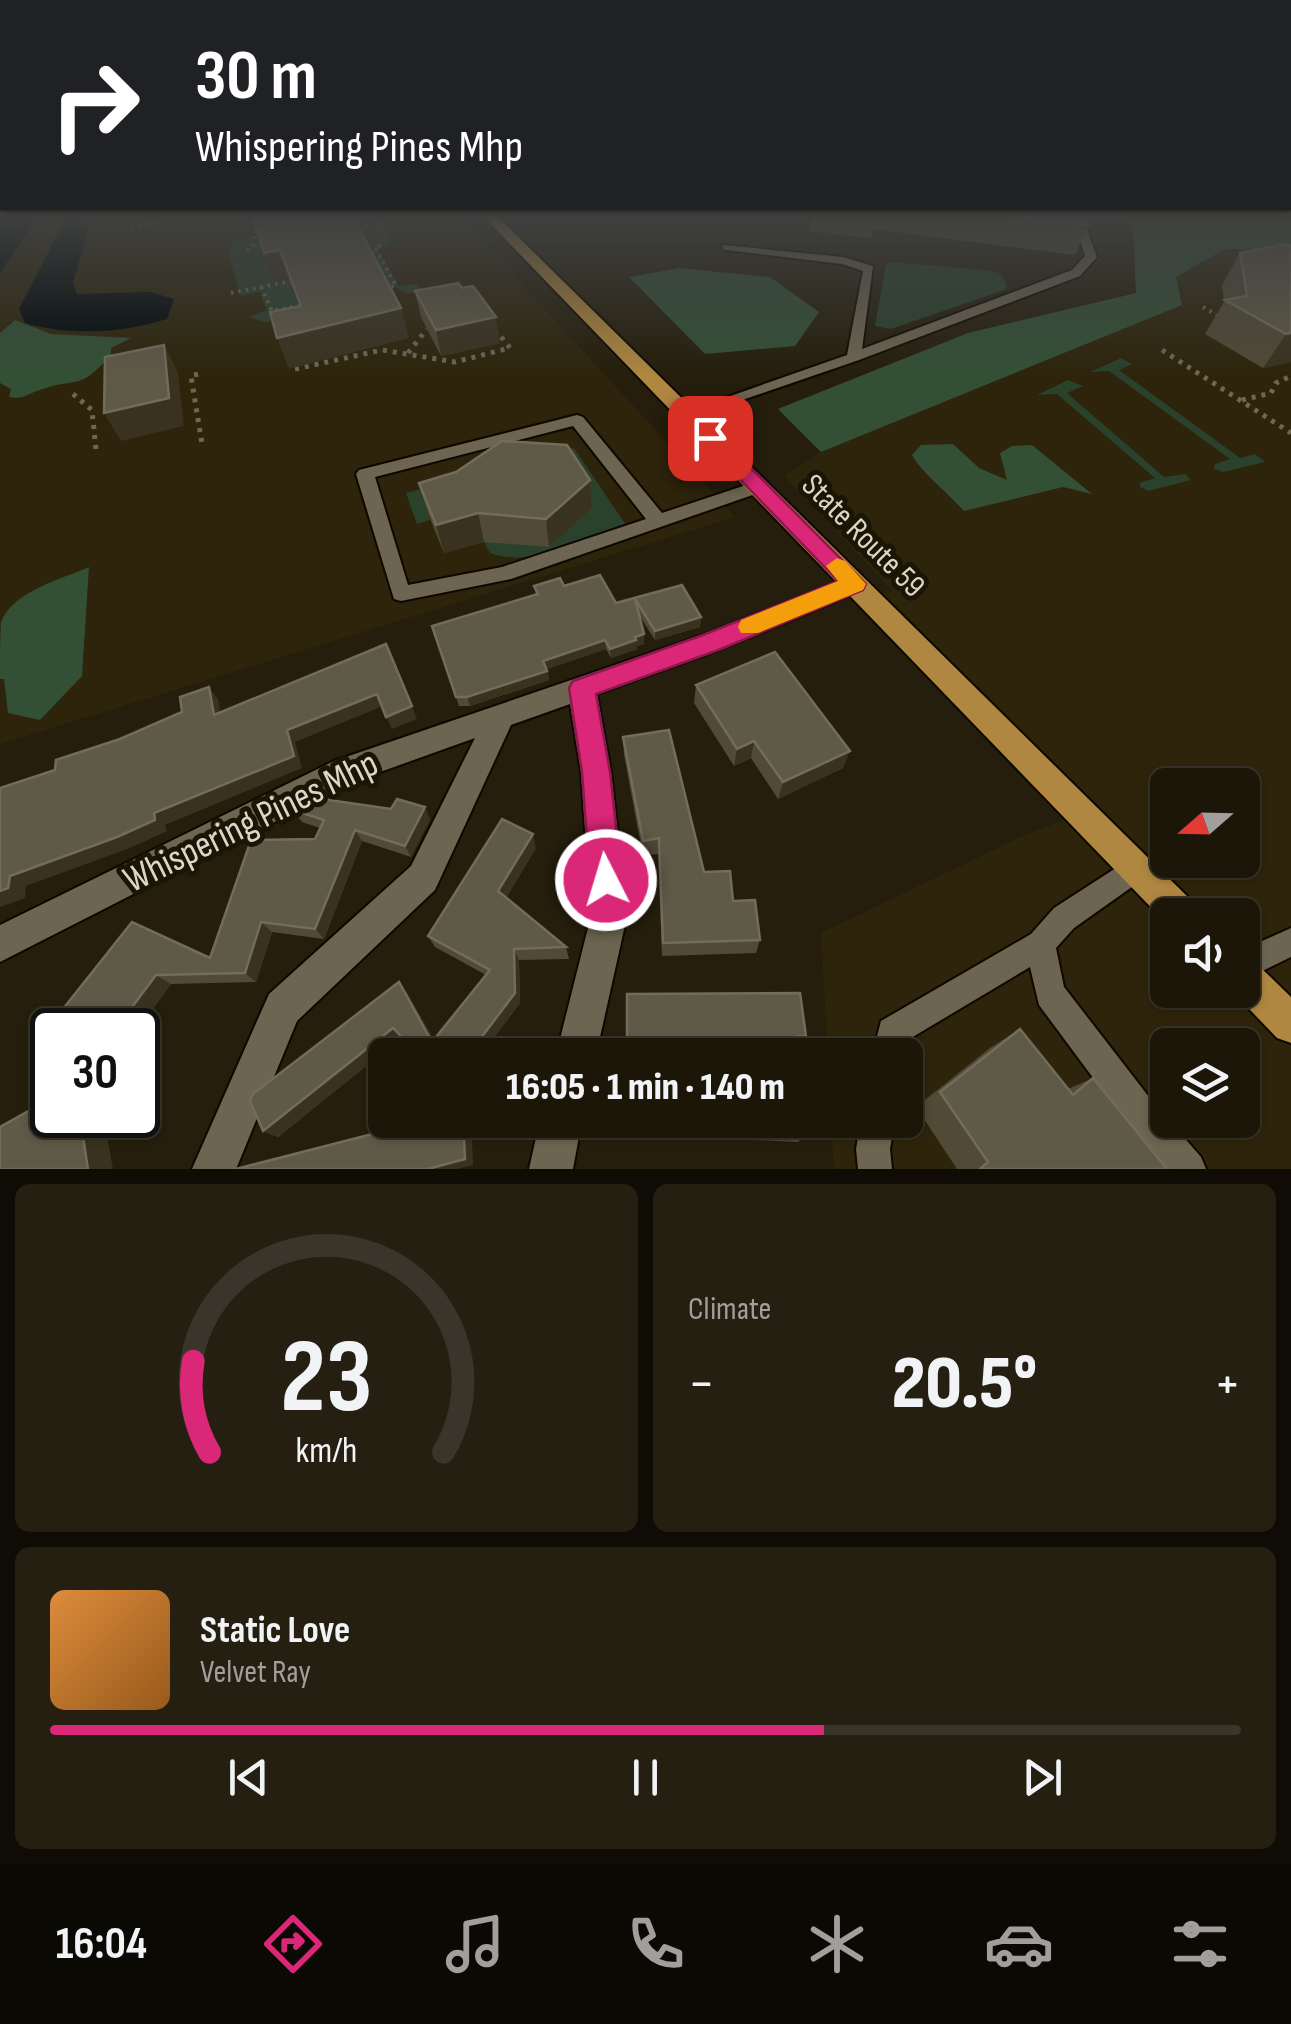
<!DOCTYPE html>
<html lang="en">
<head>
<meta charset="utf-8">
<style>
	:root { --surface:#1c1609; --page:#251f12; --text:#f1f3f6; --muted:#a09f9c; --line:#3a352a; --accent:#db2777 }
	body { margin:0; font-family:"Sofia Sans Condensed",sans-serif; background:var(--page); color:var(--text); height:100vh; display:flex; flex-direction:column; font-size:38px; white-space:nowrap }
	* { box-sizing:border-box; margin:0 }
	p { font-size:32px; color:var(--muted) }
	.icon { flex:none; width:55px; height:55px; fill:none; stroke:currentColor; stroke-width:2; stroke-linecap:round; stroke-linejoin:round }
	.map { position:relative; height:1169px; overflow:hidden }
	.side { display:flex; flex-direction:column; gap:15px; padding:15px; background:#0f0c05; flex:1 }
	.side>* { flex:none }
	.guide { position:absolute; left:0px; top:0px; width:1292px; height:210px; box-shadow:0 2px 8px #0004,0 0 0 2px var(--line); background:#202124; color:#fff; overflow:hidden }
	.needle { width:65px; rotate:250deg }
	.buttons { position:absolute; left:1150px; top:768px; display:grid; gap:20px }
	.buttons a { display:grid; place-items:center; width:110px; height:110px; border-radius:15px; background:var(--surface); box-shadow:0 2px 8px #0004,0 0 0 2px var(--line); font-size:50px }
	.speed { position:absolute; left:30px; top:1008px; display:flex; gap:20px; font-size:50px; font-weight:700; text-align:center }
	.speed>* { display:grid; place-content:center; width:130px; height:130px; border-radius:50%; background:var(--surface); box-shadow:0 2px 8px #0004,0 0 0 2px var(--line); line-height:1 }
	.speed .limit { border:5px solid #111; border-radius:15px; background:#fff; color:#111 }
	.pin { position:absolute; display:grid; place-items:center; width:85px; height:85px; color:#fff; margin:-42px; border-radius:20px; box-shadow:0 5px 15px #0006 }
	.me { position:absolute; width:110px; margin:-55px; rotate:355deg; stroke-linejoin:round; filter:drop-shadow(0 0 8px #0008) }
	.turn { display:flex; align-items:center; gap:35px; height:210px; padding:0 30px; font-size:45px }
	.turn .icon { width:130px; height:130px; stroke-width:2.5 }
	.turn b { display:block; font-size:70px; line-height:85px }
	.big { font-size:75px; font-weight:800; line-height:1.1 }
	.side .widget { flex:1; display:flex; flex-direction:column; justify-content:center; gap:15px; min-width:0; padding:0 35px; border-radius:15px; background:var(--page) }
	.side .dial { align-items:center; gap:0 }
	.dial svg { height:260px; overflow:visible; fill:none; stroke:var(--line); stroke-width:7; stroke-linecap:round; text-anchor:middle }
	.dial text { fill:var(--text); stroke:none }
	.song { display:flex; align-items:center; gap:30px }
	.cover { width:120px; height:120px; border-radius:15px; background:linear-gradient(135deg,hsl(30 70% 55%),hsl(30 70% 35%)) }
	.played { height:10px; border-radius:5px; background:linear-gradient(90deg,var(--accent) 65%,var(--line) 65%) }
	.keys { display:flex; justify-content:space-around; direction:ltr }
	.heat { display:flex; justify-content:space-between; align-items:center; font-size:55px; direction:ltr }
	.side .tiles { flex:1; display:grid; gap:15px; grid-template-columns:1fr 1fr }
	.widget:last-child { grid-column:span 2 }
	.trip { position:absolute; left:368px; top:1038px; width:555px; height:100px; border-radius:15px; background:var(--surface); box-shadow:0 2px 8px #0004,0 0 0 2px var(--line); font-weight:800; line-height:100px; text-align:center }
	.tab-bar { display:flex; height:160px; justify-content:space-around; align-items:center; background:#0b0904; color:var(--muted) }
	.tab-bar .icon { width:70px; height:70px }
	.tab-bar .selected { color:var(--accent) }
	.tab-bar b { font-size:45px; color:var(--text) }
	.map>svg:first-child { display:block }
	.built { fill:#2d240b; fill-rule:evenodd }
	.green { fill:#2a412c }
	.forest { fill:#335036 }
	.water { fill:#00090d }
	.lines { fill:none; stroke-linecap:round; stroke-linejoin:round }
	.lane-casing { stroke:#0e0800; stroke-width:4 }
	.street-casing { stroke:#0e0800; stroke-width:4 }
	.primary-casing { stroke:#0e0800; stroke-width:4 }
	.path-far1 { stroke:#6d6758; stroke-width:4; stroke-dasharray:2.5 5; stroke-linecap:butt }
	.path { stroke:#6d6758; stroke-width:5; stroke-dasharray:4 6; stroke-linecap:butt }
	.lane { fill:#6d6551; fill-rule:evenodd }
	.street { fill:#6d6551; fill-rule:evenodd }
	.primary { fill:#af8741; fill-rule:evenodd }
	.wall { fill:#504a37 }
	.shaded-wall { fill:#39321f }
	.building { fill:#5f5947; stroke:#736c5c; stroke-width:2.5 }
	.route { fill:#db2777; stroke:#8e194d; stroke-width:2.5 }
	.slow { fill:#f59e0b }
	.labels { text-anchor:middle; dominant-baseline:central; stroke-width:10; stroke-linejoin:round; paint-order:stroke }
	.street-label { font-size:32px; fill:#dbd6cb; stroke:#1b1504 }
	.near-street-label { font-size:38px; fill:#dbd6cb; stroke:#1b1504 }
</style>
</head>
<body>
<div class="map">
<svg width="1291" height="1169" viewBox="0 0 1291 1169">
	<rect width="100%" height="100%" fill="#251e0c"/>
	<g class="built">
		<path d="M0,213H457L735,517L0,744Z"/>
		<path d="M1225,249H1291V1169H834L831,1120H905V1055H828L821,933L1025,835L1080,814L868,598L893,591L784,476L821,452L1181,305L1176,277ZM1168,785H1242V860H1168ZM1168,915H1242V990H1168ZM1168,1045H1242V1120H1168Z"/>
	</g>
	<g class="green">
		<path d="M257,213L381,222L394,243L377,249L399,286L416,284L422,290L408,294L396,287L280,310L278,320L265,322L248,317L267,310L260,292L241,296L229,257L234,239L252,237Z"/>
		<path d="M892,262L993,271L1001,274L1007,286L1004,290L891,329L875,326L886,265Z"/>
		<path d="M1121,358L1132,364L1119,370L1240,458L1255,454L1265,462L1223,472L1214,469L1215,464L1230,459L1109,371L1090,372Z"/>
		<path d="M1068,380L1083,386L1067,393L1164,477L1185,474L1191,480L1148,491L1140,487V483L1155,478L1057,394L1037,395Z"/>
		<path d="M574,448L626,525C587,538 532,569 490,553L484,542L427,511L430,520L417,524L406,493Z"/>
	</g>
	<g class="forest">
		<path d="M1123,213H1291V249H1225L1176,277L1182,305L821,452L778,409L968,333L1136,293L1133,227Z"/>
		<path d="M680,268L770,277L819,312L795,346L705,354L629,277Z"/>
		<path d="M15,320L51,334L131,338L111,348V355C78,392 79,376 40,390C27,394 23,400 9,397L11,389L0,383V333Z"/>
		<path d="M953,444L979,468L1007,480L1000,453L1012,446L1032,445L1092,494L1063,487L964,511C949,494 922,473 912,455L921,445Z"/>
		<path d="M89,567L82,676L40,720L8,713L4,679H0C0,663 0,637 1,622C13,591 62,579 89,567Z"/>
	</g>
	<g class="water">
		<path d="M0,213H35L36,219L0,273Z"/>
		<path d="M74,219L89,226L73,283L77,294L150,292L174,299L167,319C125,333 68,336 25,323L19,309L63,224Z"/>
	</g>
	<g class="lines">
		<defs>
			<g id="lane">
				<path d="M1071,213H1081L1097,257L1080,276L859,360L693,417L687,419L679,414L847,355L863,271L842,264L727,250L723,249V245L843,257L873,266L862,349L1072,270L1085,256Z"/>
				<path d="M577,415L583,417L662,513L758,481L767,487L764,491L511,579L401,601L394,599L356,474L359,470ZM573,426L646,519L502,567L408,585L375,477Z"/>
				<path d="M1136,855L1146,859L1150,868L1146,877L1074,928L1056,948L1064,987L1149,1097L1201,1157L1206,1169H1166L1125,1121L1039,1005L1030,967L906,1041L904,1055H872L881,1021L1031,934L1054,908Z"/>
				<path d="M1291,928V957L1242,981V950Z"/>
				<path d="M861,1120H895L890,1149L892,1169H858L856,1149Z"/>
			</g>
			<g id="street">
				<path d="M854,575L863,578L866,584L863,590L721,649L597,694L611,772L627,916L596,1055H556L591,916L581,772L570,704L511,725L435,890L297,1021L236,1169H192L269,994L411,866L475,738L355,781L0,962V925L334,761L703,635Z"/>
				<path d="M540,1120H582L573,1169H529Z"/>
			</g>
			<g id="primary">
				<path d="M480,213H494L1194,903L1200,915H1168V925Z"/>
				<path d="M1242,957L1255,962L1291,997V1043L1277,1038L1231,990H1242Z"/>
			</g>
		</defs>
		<use href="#lane" class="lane-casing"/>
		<use href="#street" class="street-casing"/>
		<use href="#primary" class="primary-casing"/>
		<g class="path-far1">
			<path d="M131,229L163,218L212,213"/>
			<path d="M247,251L253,246L259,213"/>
			<path d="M261,287L272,311L308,304"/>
			<path d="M384,288L396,286L375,247L386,243"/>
			<path d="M231,293L291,281"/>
			<path d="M1203,307L1220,317"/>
		</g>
		<g class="path">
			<path d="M1162,350L1291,433"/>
			<path d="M408,353L427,329"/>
			<path d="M295,369L382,350L455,362L510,348L499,334"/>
			<path d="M198,374L191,376L202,444"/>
			<path d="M73,394L92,410L96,450"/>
			<path d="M1242,400L1271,393L1276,383L1291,376"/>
		</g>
		<use href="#lane" class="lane"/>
		<use href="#street" class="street"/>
		<use href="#primary" class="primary"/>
	</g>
	<g class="wall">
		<path d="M813,213H1086L1088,225L1075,255L873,229L871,238L810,231Z"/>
		<path d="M1291,246V362L1263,368L1205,334L1224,302L1222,285L1240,253Z"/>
		<path d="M415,291L500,343L441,356L421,317Z"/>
		<path d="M590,480L592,508L549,547L484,542L444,553L427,511L419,483Z"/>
		<path d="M682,585L701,617L700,627L655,640L639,615L644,644L637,646V649L611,658L606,649L547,669L549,680L470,706H459L432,626L536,595L534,586H564L616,603Z"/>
		<path d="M696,685L843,768L778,799L751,758L734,766L694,703Z"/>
		<path d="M623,737L704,872L733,901L760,940L756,953L662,956L658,854L643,856L624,755Z"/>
		<path d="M293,810L430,819L411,857L362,841L324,939L272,932L256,982L171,984L137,1030H91L132,922L210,958L315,839L320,828L302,822Z"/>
		<path d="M536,848L506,898L566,947L569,959L519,960L520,1003L481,1055L402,1037L278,1137L263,1131L407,993L434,1040L486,975L435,947L428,936Z"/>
		<path d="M627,994L806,1036L798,1047Z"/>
		<path d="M1020,1029L1068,1089L1093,1078L1167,1169H957L916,1107L990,1048Z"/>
		<path d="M621,1128L805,1136L798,1142L622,1134Z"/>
	</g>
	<g class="shaded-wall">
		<path d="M371,217L378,244L362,247L354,219Z"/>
		<path d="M280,250L290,279L275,282L264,253Z"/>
		<path d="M401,308L409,338L289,369L277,338Z"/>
		<path d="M496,317L500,343L441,356L436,330Z"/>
		<path d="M1291,333V362L1263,368L1286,334Z"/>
		<path d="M164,345L178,372L184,426L121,441L104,413Z"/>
		<path d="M590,480L592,508L549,547L546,519Z"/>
		<path d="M478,513L484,542L444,553L436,525Z"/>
		<path d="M701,617L700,627L655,640V631Z"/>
		<path d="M644,634V644L637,646V649L611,658L610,649Z"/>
		<path d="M605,640L606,649L544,670L543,661Z"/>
		<path d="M547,671L549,680L470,706L467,697Z"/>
		<path d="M209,687L218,699L223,727L214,715Z"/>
		<path d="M377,694L383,706L295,742L302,768L165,825L167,831L130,848L26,886L25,898L0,907V891L10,876L154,813L287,730Z"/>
		<path d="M412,706L417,719L392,729L386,717Z"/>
		<path d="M754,741L751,758L734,766L737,749Z"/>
		<path d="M850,751L843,768L778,799L783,782Z"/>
		<path d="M425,807L430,819L411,857L405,846Z"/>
		<path d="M355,830L362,841L324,939L315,929Z"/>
		<path d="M533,834L536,848L503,904L498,891Z"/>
		<path d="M261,922L272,932L256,982L245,973Z"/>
		<path d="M514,949L519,960L520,1003L481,1055H468Z"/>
		<path d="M156,975L171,984L137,1030H115Z"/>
		<path d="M399,982L407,993L440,1051L432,1042Z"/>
		<path d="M393,1028L402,1037L278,1137L263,1131Z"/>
		<path d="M96,1115H133L106,1131L113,1169H88L81,1124Z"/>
		<path d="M463,1120H471L473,1165L457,1169H428Z"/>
	</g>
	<g class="building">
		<path d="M252,213H368L371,217L354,219L401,308L277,338L270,312L301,306L280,250L264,253Z"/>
		<path d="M993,213H1086L1088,225Z"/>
		<path d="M1287,244L1291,246V333L1286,334L1225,300L1247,296L1240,253Z"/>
		<path d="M458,283L462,288L473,286L496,317L436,330L415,291Z"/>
		<path d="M164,345L169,398L104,413L105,357Z"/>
		<path d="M502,441L567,445L590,480L546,519L478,513L436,525L419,483L456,472Z"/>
		<path d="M600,575L616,603L682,585L701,617L655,631L635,599L644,634L635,637L636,640L610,649L605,640L543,661L547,671L467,697H456L432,626L538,594L534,586L560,578L564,586Z"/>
		<path d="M386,644L412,706L386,717L377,694L287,730L294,756L154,813L155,820L117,837L10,876L8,888L0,891V788L55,770L56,760L120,739L182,712L180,697L209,687L214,715Z"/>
		<path d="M775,652L850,751L783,782L754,741L737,749L696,685Z"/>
		<path d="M669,730L704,872L730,871L733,901L755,900L760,940L663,943L659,838L643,841L623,737Z"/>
		<path d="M301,796L391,809L397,799L425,807L405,846L355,830L315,929L261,922L245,973L156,975L115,1030H91L59,1014L132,922L210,958L251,840L315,839L324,820L293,810L295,799Z"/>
		<path d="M502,819L533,834L498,891L566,947L514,949L515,993L468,1055H419L393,1028L263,1131L250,1101L253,1094L399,982L432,1042L490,970L428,936Z"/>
		<path d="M800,993L806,1036H797L799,1055H627V994Z"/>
		<path d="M1020,1029L1073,1095L1093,1078L1167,1169H980L988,1162L940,1092Z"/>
		<path d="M52,1098V1115H96L81,1124L88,1169H0V1127Z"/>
		<path d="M427,1120H463L465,1159L428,1169H236Z"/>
		<path d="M621,1120H804L805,1136L621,1128Z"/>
	</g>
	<linearGradient id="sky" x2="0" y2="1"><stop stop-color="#141007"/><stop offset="0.57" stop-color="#404140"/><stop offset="1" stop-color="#404140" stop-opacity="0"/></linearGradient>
	<rect width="1291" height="376" fill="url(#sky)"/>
	<path class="route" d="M710,433L717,434L866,584L863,590L721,649L596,694L610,772L622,880L617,891L606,895L595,891L590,880L582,772L569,688L573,681L703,635L838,581L704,442V434Z"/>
	<path class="slow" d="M837,558L845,561L866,584L863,590L758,633H741L738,627L741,620L838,581L826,566Z"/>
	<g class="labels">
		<g class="street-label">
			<text transform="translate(863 536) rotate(45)">State Route 59</text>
		</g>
		<g class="near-street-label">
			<text transform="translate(251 822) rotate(-26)">Whispering Pines Mhp</text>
		</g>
	</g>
</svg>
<div class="buttons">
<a><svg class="needle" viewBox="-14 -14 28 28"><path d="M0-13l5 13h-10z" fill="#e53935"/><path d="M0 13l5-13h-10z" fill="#a09f9c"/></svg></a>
<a><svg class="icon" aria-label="sound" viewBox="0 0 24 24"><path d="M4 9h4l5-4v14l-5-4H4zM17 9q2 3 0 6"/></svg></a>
<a><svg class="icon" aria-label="layers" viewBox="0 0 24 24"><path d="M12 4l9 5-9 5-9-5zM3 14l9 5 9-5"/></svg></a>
</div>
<div class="speed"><div class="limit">30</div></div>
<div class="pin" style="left:710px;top:438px;background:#d93025"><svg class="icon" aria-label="arrive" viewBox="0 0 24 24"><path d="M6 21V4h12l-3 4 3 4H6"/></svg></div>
<svg class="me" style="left:606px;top:880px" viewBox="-20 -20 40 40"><circle r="17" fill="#db2777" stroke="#fff" stroke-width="3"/><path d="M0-11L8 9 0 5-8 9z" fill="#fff"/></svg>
<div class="trip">16:05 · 1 min · 140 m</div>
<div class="guide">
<div class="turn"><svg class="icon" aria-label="right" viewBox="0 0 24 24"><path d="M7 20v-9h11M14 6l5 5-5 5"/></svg><div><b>30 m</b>Whispering Pines Mhp</div></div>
</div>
</div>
<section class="side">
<div class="tiles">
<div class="widget dial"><svg viewBox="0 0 100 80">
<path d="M14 69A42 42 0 1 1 86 69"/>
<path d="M14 69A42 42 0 0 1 9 41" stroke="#db2777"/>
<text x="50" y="56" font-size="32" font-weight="700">23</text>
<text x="50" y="72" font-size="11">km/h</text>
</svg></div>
<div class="widget"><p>Climate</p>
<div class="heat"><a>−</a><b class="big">20.5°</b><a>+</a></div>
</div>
<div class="widget">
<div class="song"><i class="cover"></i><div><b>Static Love</b><p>Velvet Ray</p></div></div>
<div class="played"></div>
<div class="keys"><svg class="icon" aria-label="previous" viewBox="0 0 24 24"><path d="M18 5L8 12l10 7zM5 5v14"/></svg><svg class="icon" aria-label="pause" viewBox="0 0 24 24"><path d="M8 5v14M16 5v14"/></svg><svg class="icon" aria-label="next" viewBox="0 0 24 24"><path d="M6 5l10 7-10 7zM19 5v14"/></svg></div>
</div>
</div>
</section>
<nav class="tab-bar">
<b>16:04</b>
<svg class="icon selected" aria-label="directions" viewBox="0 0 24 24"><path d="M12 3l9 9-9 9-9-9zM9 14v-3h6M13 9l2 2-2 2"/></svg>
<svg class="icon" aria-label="music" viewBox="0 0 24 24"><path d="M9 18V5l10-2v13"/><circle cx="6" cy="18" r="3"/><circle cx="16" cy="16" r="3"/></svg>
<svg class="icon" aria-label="phone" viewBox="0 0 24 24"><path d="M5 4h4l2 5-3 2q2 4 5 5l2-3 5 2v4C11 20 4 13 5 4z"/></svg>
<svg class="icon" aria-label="climate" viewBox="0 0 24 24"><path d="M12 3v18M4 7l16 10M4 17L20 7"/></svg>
<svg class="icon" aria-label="car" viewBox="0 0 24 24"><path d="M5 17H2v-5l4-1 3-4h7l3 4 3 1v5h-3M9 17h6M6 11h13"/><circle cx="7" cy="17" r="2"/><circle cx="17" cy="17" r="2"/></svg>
<svg class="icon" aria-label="filters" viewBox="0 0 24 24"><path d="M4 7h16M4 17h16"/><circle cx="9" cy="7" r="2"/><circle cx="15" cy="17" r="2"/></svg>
</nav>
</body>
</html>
